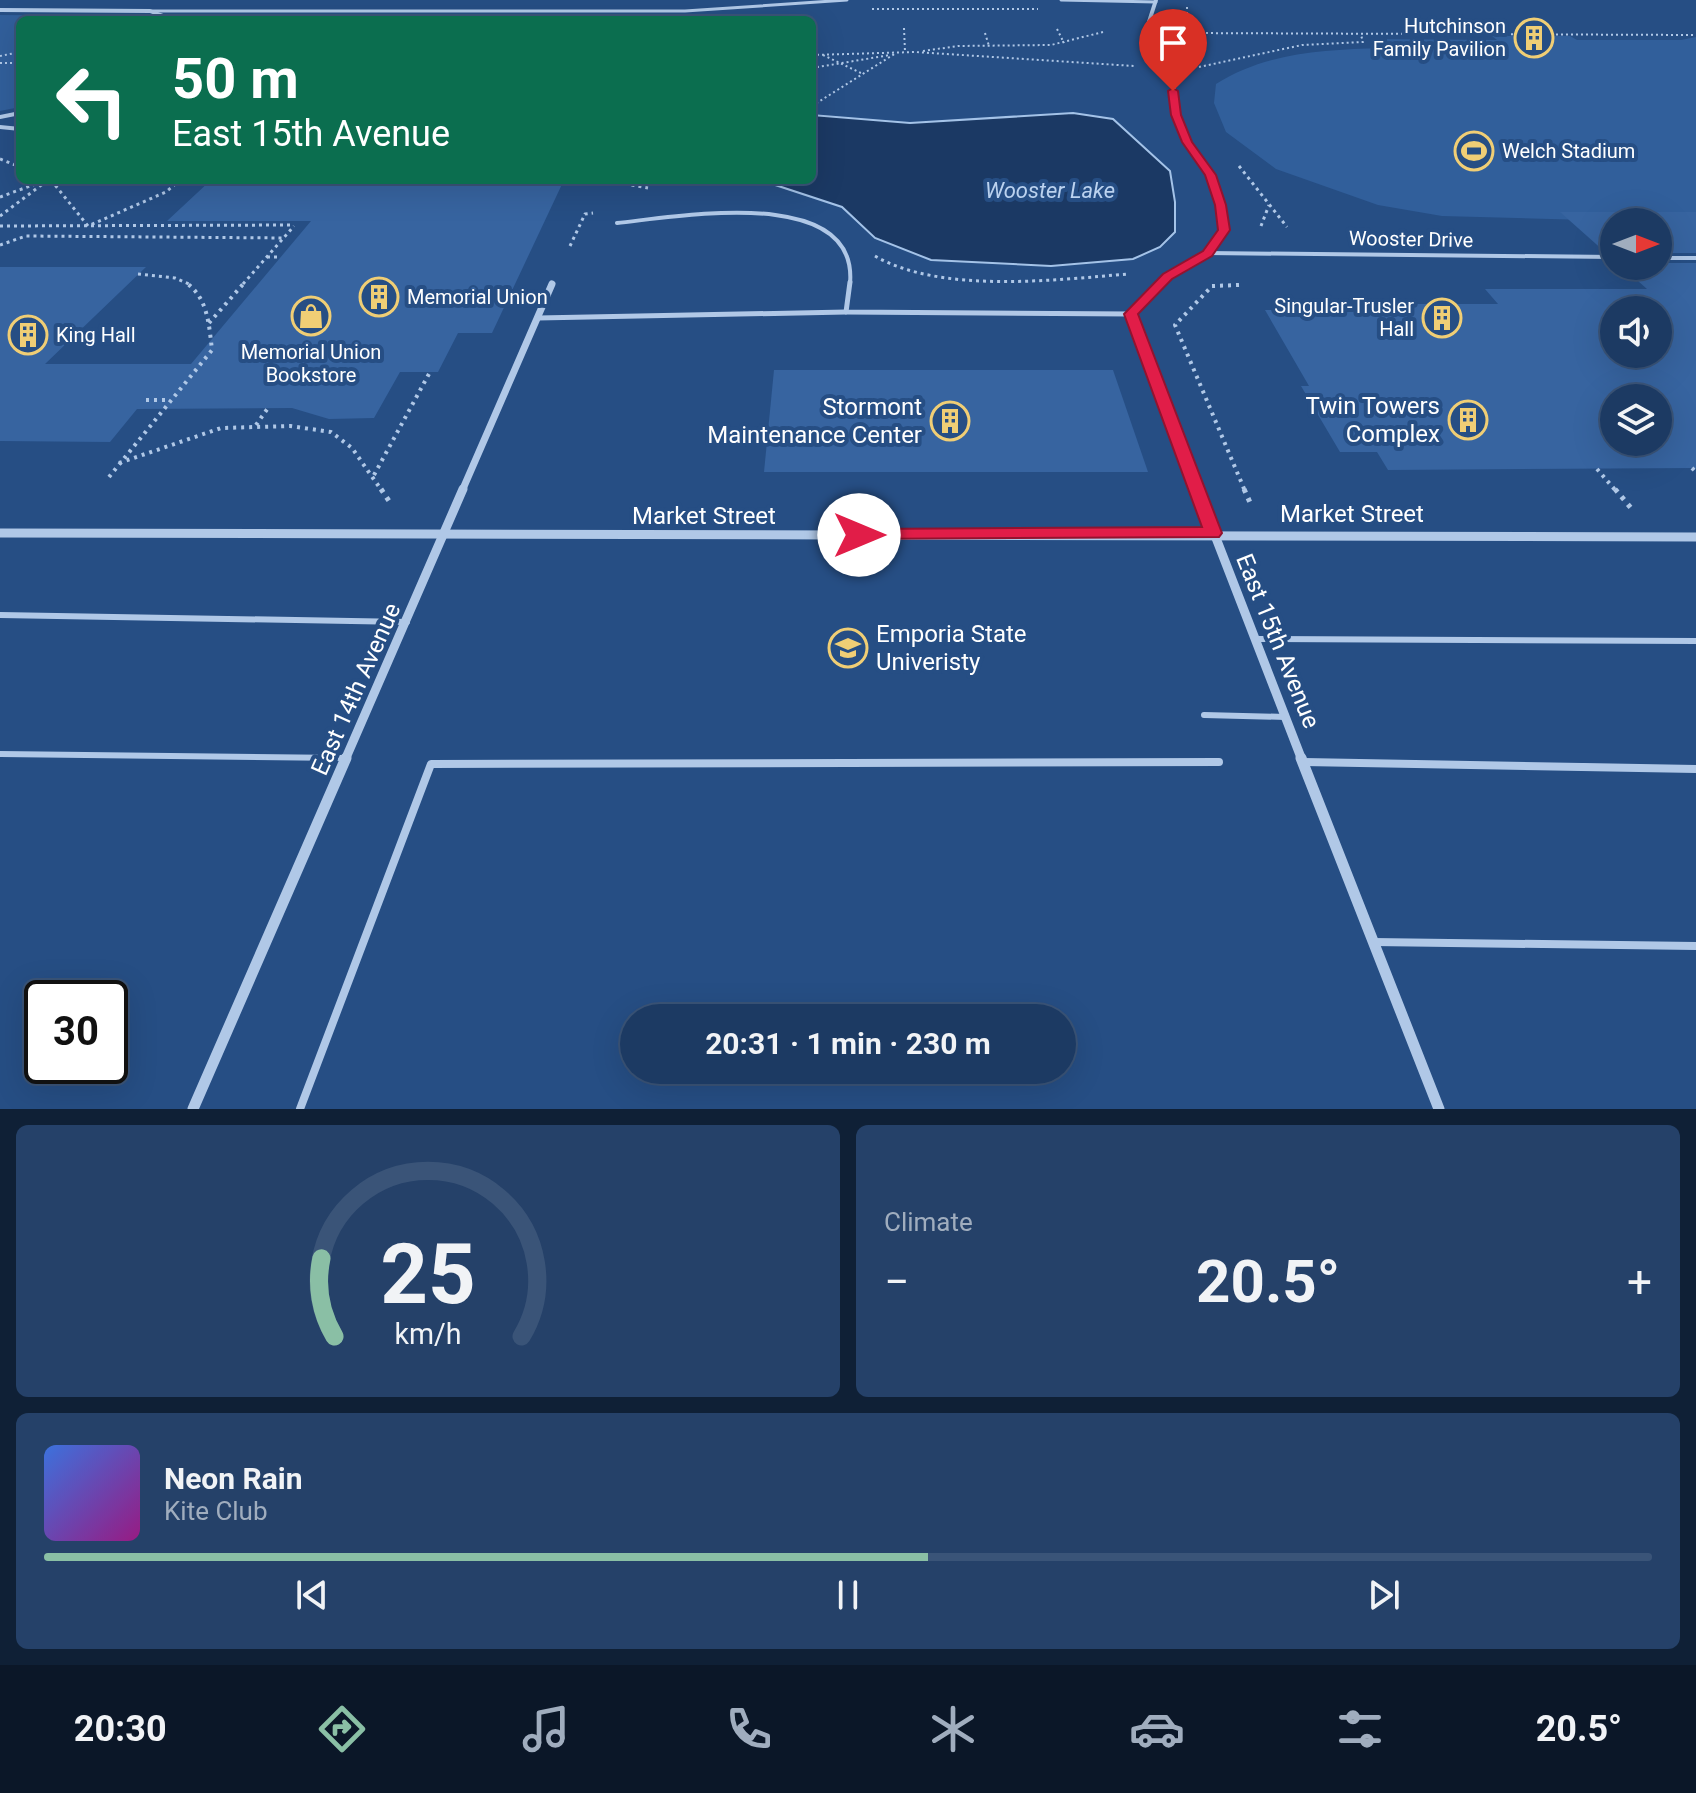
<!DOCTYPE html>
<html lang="en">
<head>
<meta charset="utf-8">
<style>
	:root { --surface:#1c3a63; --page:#254169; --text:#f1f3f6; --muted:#a0adbe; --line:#3a5478; --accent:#8abfa5 }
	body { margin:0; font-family:Roboto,sans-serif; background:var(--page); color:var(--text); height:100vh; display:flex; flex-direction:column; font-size:30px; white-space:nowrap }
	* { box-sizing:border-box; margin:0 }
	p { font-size:26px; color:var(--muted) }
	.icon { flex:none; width:44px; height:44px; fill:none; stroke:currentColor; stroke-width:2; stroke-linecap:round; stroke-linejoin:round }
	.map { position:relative; height:1109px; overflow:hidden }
	.panel { display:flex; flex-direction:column; gap:16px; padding:16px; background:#0f2036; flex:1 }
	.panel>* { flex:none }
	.top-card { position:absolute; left:16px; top:16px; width:800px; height:168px; border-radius:12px; box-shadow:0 8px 32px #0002,0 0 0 2px var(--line); background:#0b6e4f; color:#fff; overflow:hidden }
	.needle { width:52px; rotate:90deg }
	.buttons { position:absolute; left:1600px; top:208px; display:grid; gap:16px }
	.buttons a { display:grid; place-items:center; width:72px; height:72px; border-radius:50%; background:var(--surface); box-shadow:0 8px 32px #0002,0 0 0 2px var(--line); font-size:40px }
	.speed { position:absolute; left:24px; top:980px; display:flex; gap:16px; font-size:40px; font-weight:700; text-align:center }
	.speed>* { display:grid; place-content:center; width:104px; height:104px; border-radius:50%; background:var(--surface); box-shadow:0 8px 32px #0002,0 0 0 2px var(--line); line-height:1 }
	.speed .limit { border:4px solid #111; border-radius:12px; background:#fff; color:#111 }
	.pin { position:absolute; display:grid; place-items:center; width:68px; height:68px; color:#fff; margin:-82px -34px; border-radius:50% 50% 50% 0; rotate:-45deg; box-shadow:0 0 8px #0007 }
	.pin .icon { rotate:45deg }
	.me { position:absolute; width:88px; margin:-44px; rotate:90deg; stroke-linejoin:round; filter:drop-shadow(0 0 6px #0008) }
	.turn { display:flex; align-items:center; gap:28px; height:168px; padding:0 24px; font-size:36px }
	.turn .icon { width:104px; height:104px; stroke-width:2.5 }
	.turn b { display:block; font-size:56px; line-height:68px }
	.big { font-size:60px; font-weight:700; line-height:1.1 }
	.panel .tile { flex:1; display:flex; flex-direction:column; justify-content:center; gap:12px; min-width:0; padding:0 28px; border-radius:12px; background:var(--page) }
	.panel .dial { align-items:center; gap:0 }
	.dial svg { height:208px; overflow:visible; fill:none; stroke:var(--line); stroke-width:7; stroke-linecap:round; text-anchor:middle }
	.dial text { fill:var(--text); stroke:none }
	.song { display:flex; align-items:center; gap:24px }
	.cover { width:96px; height:96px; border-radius:12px; background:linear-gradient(135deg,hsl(220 70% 55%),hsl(310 70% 35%)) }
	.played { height:8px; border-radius:4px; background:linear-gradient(90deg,var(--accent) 55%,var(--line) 55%) }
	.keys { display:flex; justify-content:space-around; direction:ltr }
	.heat { display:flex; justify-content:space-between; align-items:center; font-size:44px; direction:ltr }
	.panel .tiles { flex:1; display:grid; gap:16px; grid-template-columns:1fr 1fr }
	.tile:last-child { grid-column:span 2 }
	.trip { position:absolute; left:620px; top:1004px; width:456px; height:80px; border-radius:40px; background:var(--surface); box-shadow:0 8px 32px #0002,0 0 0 2px var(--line); font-weight:700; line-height:80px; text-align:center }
	.dock { display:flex; height:128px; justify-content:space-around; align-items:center; background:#0b1728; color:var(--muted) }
	.dock .icon { width:56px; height:56px }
	.dock .selected { color:var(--accent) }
	.dock b { font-size:36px; color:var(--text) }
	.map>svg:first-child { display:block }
	.green { fill:#315f9b }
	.water { fill:#1b3964; stroke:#a4c3e8; stroke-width:2 }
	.building { fill:#3764a0; fill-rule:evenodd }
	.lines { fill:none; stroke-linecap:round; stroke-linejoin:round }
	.path-far3 { stroke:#b0c8e7; stroke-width:2; stroke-dasharray:2 3; stroke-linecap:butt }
	.path-far2 { stroke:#b0c8e7; stroke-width:3; stroke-dasharray:3 4; stroke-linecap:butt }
	.path-far1 { stroke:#b0c8e7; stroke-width:4; stroke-dasharray:3 5; stroke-linecap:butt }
	.path { stroke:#b0c8e7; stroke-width:5; stroke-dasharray:4 6; stroke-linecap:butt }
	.service-far4 { stroke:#b0c8e7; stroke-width:3 }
	.service-far3 { stroke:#b0c8e7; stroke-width:4 }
	.service-far2 { stroke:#b0c8e7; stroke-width:5 }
	.service-far1 { stroke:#b0c8e7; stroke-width:6 }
	.service { stroke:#b0c8e7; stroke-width:8 }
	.minor-far4 { stroke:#b0c8e7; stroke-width:4 }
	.minor-far3 { stroke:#b0c8e7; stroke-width:5 }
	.minor-far2 { stroke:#b0c8e7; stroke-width:7 }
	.minor-far1 { stroke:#b0c8e7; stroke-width:9 }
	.minor { stroke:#b0c8e7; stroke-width:11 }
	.route { fill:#e11d48; stroke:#92132f; stroke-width:2 }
	.labels { text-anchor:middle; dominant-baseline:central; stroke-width:8; stroke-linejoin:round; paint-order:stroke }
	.far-poi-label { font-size:20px; fill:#fff; stroke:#264e84; text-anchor:start }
	.far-street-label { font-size:20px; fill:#fff; stroke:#264e84 }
	.far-water-label { font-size:22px; font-style:italic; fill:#bbd2ef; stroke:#264e84 }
	.poi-label { font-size:24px; fill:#fff; stroke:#264e84; text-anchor:end }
	.street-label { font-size:24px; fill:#fff; stroke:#264e84 }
</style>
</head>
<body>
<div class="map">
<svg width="1696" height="1109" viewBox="0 0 1696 1109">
	<rect width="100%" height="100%" fill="#264e84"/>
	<g class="green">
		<path d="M0,15L137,16L156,20H20V107L0,111Z"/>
		<path d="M1492,36H1570L1577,40H1681L1696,37V242L1658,222L1442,216L1378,205L1276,169L1226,132L1214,103L1216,84C1266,52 1324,50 1382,48L1371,39L1497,40Z"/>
	</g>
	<path class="water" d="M1073,113L1113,119L1170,171L1175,202V232L1160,247L1133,259L1051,266L931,260L875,238L842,207L760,180H812V115L910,123Z"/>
	<g class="building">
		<path d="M211,180H564L492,333H458L438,372H400L374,418L329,419L292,408L137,409L110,442L0,441V267H146L45,364H191L311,221H167Z"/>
		<path d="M1560,212H1696V253H1658V222H1614V252H1605Z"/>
		<path d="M1658,263H1696V468L1388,470L1377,452H1340L1301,386H1309L1265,310H1285L1281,304H1498L1485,289H1647L1621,266H1658ZM1614,310H1658V354H1614ZM1614,398H1658V442H1614Z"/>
		<path d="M774,370H1113L1148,472H764Z"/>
	</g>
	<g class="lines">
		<g class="path-far3">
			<path d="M1187,7V20"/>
			<path d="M872,9H1038"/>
			<path d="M904,28L905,52"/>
			<path d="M1057,29L1064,43"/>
			<path d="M985,33L989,46"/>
			<path d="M1181,33L1696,35"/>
			<path d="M923,51L958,46L1051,45L1103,32"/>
			<path d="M812,55L915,52L1134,66"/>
			<path d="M823,55L863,74"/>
			<path d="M0,56L20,52"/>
			<path d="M0,63H20"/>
			<path d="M1199,67L1302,45L1363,42L1361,35"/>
			<path d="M812,68L890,55"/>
			<path d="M812,106L896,53"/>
		</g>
		<g class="path-far2">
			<path d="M0,159L20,167"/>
			<path d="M1239,166L1287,227"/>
			<path d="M51,180L88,226L166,192L180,180"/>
			<path d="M604,180L648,188"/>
			<path d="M0,197L41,182"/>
			<path d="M0,216L48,180"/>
			<path d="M0,226L294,225"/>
			<path d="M1261,226L1269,205"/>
			<path d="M0,245L26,236L284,238"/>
			<path d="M570,246L585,214L593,213"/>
			<path d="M875,256C941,294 1054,280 1128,274"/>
			<path d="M267,257H280"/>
			<path d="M138,274L175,278L189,284"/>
			<path d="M243,284L294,226"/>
		</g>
		<g class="path-far1">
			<path d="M1239,285L1212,286L1175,325L1245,491"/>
			<path d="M209,323L245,282"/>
			<path d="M146,400H170"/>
			<path d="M256,425L268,408"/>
			<path d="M119,463L221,428L290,426L331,432L352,448L382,491"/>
			<path d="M1692,468L1696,472"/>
			<path d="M1597,469L1616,491"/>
			<path d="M374,475L430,372"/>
			<path d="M109,477L212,350C209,325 208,297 185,282"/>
		</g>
		<g class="path">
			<path d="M381,489L391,504"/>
			<path d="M1244,489L1252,507"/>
			<path d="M1615,489L1631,508"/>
		</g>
		<g class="service-far4">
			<path d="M1061,0L1156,2"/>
			<path d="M150,11H685L847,0"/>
		</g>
		<g class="service-far3">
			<path d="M0,127L20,129"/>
			<path d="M617,223C677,217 859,183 850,284"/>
			<path d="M1207,253L1614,257"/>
			<path d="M1658,258H1696"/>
		</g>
		<g class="service-far2">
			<path d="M850,282L846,312L1131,314"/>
			<path d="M538,318L846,312"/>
		</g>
		<g class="service-far1">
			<path d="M0,615L407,622"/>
			<path d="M1256,639L1696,641"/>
			<path d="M1204,715L1286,717"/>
			<path d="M0,754L344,758"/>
		</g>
		<g class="service">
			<path d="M1304,762L1696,769"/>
			<path d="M1373,942L1696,946"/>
			<path d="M300,1109L431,764L1219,762"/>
		</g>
		<g class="minor-far4">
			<path d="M1156,0L1146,31L1170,67L1180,124"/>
			<path d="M0,10L150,11L174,20"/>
			<path d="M0,117L20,113"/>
		</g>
		<path class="minor-far3" d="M1160,284L1167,276L1207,253L1224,230L1210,175L1187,142L1179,122"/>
		<g class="minor-far2">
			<path d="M1162,282L1131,314L1197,491"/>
			<path d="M462,491L552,284"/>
		</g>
		<g class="minor-far1">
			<path d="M1197,489L1302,760"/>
			<path d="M0,533L1696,537"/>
			<path d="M345,760L463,489"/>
		</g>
		<g class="minor">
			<path d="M1301,758L1439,1109"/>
			<path d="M193,1109L346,758"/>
		</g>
	</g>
	<path class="route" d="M1173,88L1178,91L1181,115L1192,142L1216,175L1226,205L1230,230L1212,256L1172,279L1138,314L1222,533L1219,537L852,539L850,535L852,530L859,529L1202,527L1124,314L1163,274L1203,251L1218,230L1215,205L1205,175L1182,142L1171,115L1168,91Z"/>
	<defs>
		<symbol id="building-ring" viewBox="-11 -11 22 22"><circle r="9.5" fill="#264e84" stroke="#f0ce75" stroke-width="1.5"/><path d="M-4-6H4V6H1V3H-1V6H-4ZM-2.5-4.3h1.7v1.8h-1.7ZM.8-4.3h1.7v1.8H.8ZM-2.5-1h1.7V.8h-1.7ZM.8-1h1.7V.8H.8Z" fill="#f0ce75"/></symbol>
		<symbol id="stadium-ring" viewBox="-11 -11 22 22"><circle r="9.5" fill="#264e84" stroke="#f0ce75" stroke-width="1.5"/><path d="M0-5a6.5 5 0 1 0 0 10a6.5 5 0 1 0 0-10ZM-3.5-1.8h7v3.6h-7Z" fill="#f0ce75"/></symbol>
		<symbol id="shop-ring" viewBox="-11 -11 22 22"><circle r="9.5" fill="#264e84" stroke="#f0ce75" stroke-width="1.5"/><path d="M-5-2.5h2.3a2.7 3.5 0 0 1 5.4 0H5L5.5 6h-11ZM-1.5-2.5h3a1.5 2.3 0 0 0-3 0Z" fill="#f0ce75"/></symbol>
		<symbol id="university-ring" viewBox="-11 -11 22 22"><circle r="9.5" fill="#264e84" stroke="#f0ce75" stroke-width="1.5"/><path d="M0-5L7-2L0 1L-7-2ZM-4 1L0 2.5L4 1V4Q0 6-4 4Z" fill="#f0ce75"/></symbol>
	</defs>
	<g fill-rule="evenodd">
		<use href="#building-ring" x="1512" y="16" width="44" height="44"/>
		<use href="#stadium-ring" x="1452" y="129" width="44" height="44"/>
		<use href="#building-ring" x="357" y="275" width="44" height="44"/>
		<use href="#shop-ring" x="289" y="294" width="44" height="44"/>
		<use href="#building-ring" x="1420" y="296" width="44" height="44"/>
		<use href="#building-ring" x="6" y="313" width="44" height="44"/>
		<use href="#building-ring" x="1446" y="398" width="44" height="44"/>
		<use href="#building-ring" x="928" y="399" width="44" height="44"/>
		<use href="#university-ring" x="826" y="626" width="44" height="44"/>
	</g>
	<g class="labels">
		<g class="far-poi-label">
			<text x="1506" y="26" text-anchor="end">Hutchinson<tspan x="1506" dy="23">Family Pavilion</tspan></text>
			<text x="1502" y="151">Welch Stadium</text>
			<text x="407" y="297">Memorial Union</text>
			<text x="1414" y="306" text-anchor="end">Singular-Trusler<tspan x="1414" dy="23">Hall</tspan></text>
			<text x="56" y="335">King Hall</text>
			<text x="311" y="352" text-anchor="middle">Memorial Union<tspan x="311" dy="23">Bookstore</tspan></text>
		</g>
		<g class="far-street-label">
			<text transform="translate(1411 239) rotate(1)">Wooster Drive</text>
		</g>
		<g class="far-water-label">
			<text x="1050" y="190">Wooster Lake</text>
		</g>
		<g class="poi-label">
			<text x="1440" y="406">Twin Towers<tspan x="1440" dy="28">Complex</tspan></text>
			<text x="922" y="407">Stormont<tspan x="922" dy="28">Maintenance Center</tspan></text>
			<text x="876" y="634" text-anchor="start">Emporia State<tspan x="876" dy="28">Univeristy</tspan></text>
		</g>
		<g class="street-label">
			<text x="1352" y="514">Market Street</text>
			<text x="704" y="516">Market Street</text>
			<text transform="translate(1278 641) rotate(68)">East 15th Avenue</text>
			<text transform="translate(356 689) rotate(-66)">East 14th Avenue</text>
		</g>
	</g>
</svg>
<div class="buttons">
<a><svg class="needle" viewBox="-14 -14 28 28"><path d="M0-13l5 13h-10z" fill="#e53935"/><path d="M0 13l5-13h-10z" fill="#a0adbe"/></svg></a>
<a><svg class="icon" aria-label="sound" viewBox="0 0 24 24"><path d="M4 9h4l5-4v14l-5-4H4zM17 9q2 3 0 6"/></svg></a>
<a><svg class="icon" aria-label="layers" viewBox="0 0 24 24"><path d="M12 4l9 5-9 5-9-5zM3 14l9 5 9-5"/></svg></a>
</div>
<div class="speed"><div class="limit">30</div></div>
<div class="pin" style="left:1173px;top:91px;background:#d93025"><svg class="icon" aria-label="arrive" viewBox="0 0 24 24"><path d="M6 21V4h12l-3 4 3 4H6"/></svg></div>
<svg class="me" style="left:859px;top:535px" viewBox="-20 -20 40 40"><circle r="19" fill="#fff"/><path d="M0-13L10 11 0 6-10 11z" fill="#e11d48"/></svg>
<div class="trip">20:31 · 1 min · 230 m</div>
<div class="top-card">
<div class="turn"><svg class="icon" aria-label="left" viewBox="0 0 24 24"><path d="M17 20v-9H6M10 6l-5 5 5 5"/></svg><div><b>50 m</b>East 15th Avenue</div></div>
</div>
</div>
<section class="panel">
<div class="tiles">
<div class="tile dial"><svg viewBox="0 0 100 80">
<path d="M14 69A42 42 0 1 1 86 69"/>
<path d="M14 69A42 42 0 0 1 9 39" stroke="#8abfa5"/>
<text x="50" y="56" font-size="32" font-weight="700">25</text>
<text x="50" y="72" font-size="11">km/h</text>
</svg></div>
<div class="tile"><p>Climate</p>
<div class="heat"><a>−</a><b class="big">20.5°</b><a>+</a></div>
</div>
<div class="tile">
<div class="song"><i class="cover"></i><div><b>Neon Rain</b><p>Kite Club</p></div></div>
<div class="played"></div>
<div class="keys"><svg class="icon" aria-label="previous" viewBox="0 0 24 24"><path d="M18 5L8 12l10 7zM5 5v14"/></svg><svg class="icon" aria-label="pause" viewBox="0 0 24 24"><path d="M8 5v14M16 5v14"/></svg><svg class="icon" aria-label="next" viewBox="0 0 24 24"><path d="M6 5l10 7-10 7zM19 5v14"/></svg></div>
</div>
</div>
</section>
<nav class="dock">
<b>20:30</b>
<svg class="icon selected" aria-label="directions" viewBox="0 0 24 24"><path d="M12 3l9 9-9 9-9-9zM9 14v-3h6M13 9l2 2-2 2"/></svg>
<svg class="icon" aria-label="music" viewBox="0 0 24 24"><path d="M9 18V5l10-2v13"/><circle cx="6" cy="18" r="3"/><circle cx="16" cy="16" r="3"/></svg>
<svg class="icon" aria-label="phone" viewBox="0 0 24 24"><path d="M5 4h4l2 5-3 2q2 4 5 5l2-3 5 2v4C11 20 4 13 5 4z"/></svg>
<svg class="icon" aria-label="climate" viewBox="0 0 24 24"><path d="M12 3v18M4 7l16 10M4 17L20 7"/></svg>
<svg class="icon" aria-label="car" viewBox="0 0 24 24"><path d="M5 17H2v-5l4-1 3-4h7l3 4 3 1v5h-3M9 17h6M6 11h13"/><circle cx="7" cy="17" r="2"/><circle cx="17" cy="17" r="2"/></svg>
<svg class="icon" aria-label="filters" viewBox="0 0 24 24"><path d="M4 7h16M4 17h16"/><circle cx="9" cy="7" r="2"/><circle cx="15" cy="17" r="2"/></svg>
<b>20.5°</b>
</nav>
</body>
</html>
